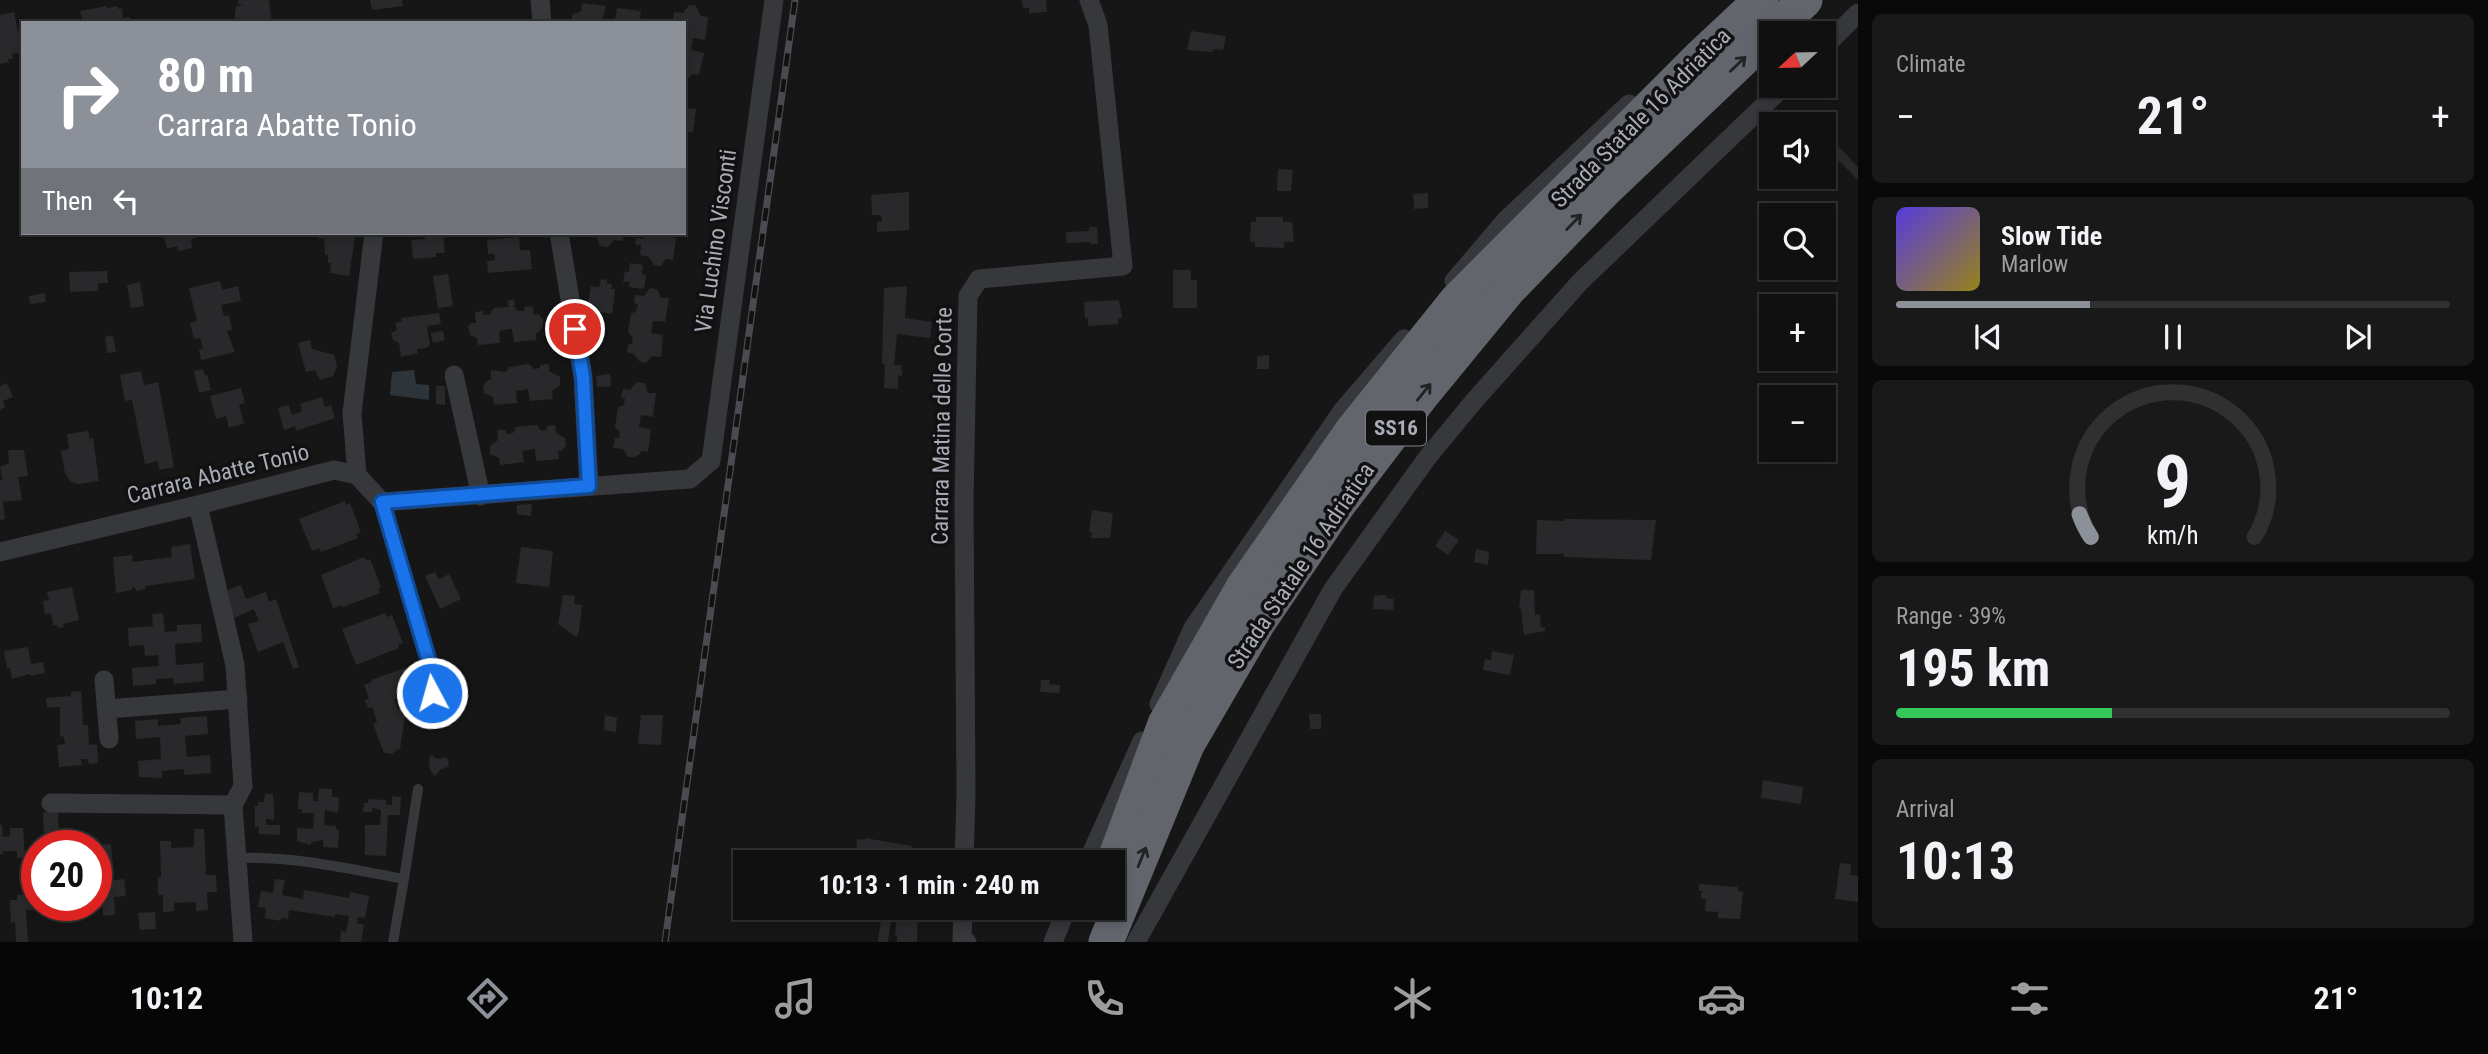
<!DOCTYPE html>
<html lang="en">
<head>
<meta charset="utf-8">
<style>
	:root { --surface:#101011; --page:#19191a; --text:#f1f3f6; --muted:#9c9d9f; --line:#303031; --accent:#8c9099 }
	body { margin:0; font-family:"Roboto Condensed",sans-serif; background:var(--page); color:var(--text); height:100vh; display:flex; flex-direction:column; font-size:26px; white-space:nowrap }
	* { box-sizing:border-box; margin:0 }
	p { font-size:23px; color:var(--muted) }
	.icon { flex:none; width:38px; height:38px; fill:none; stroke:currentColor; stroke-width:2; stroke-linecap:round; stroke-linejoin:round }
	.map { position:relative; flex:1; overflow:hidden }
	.details { display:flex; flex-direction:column; gap:14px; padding:14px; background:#090909; width:630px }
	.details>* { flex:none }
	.hud { position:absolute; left:21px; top:21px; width:665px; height:214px; border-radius:0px; box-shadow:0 4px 10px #0003,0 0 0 2px var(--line); background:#8c9099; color:#fff; overflow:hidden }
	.needle { width:46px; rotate:248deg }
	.buttons { position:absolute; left:1759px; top:21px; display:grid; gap:14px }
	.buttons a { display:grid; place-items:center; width:77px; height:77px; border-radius:0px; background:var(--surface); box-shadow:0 4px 10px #0003,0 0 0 2px var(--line); font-size:35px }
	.speed { position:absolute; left:21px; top:830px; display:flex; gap:14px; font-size:35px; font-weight:700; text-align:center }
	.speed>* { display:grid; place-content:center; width:91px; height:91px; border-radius:50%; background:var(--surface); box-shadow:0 4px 10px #0003,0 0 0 2px var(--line); line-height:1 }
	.speed .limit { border:10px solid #d22; background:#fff; color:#111 }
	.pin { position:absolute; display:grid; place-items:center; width:60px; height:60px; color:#fff; margin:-30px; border:4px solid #fff; border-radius:50%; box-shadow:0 2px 7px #0007 }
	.me { position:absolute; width:77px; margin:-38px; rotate:354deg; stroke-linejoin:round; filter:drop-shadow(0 0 5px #0008) }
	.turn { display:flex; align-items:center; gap:24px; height:147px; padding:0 21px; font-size:32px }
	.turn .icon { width:91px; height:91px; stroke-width:2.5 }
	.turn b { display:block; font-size:49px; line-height:60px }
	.then { display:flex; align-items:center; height:66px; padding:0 21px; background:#0003; gap:14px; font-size:26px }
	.big { font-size:52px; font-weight:700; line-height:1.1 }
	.details .widget { flex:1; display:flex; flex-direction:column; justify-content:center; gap:10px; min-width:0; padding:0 24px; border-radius:10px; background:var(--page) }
	.details .dial { align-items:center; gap:0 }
	.dial svg { height:182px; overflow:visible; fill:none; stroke:var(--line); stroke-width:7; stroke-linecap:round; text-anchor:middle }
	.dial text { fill:var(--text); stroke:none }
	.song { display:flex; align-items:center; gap:21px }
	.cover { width:84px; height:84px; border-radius:10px; background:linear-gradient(135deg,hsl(250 70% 55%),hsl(50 70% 35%)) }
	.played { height:7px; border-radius:4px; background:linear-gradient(90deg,var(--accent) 35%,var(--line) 35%) }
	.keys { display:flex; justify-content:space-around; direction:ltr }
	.heat { display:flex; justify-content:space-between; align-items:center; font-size:38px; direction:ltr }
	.charge { height:10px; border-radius:5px; background:linear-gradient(90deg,#34c759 39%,var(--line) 0) }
	.trip { position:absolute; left:733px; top:850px; width:392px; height:70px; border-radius:0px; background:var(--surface); box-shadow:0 4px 10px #0003,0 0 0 2px var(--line); font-weight:700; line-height:70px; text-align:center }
	.tabs { display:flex; height:112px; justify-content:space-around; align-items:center; background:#060607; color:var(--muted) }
	.tabs .icon { width:49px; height:49px }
	.tabs .active { color:var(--accent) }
	.tabs b { font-size:32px; color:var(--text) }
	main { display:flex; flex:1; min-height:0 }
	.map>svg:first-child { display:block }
	.water { fill:#2d343a }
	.building { fill:#29292b }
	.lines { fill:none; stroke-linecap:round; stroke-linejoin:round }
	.lane { stroke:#37383c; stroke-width:10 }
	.street { stroke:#37383c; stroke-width:19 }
	.highway { stroke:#63656d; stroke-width:35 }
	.rail-casing { stroke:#4a4b51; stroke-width:7 }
	.rail { stroke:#111112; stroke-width:4.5; stroke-dasharray:13; stroke-linecap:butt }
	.oneway { stroke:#212224 }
	.route-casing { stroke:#114b97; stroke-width:18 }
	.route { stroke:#1a73e8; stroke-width:12 }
	.labels { text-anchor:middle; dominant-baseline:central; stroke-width:7; stroke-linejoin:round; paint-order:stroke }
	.shield { fill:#111112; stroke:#7b7e86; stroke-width:2 }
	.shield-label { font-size:21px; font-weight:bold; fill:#a9acb7 }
	.street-label { font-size:23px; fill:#a9acb7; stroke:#111112 }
</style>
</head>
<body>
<main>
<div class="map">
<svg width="1858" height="942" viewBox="0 0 1858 942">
	<rect width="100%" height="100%" fill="#161617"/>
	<path class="water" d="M414,370L416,384L429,385V400L390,395L392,372Z"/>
	<g class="building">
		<path d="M238,0H269L272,23H234L236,6L244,5L238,4Z"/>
		<path d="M370,0H402L403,6L372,10Z"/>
		<path d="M1022,0H1046L1047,12L1029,13V8H1023Z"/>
		<path d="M582,3L606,6L603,19L615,20L617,8L641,11L640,18L646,23H571L572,15L581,11Z"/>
		<path d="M689,5L696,6L701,16L708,17L705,40L693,38L691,50L704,53L699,75L693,74L684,82V23L673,20L674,12L683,13Z"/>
		<path d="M107,6V8L118,6V9L122,8L123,18L130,17L131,23H83L80,11Z"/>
		<path d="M14,12L18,31L23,30V52L12,54L13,59H8L9,62L0,64V15Z"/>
		<path d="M1191,31L1226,36L1223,50L1213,49V52L1187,50Z"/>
		<path d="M684,98L688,108L696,109L693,133L684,131Z"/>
		<path d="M1836,144L1858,167V180L1829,151Z"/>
		<path d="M1278,169L1293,170L1291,191H1277Z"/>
		<path d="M909,192V230L877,232V222H882L881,215H872L871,195Z"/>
		<path d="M1428,193V208L1414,209L1413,194Z"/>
		<path d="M1256,217H1283V222H1292L1294,242H1284V248L1255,247V242H1250L1251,222H1256Z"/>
		<path d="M1089,227H1097L1098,244H1090V242L1067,243L1066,232L1089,231Z"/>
		<path d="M163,233H195L196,238L191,239L192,248L178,251L177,246L167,249Z"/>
		<path d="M318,233H351L355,237L349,276L330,273L331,263H328V255L325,254L324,238L319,239Z"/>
		<path d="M425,233H443L445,253H436V257L413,259L411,240L425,239Z"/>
		<path d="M589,233H624L623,241L614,240L608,247L600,246L597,238L589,236Z"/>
		<path d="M642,233H665L664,236L676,238L673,260L666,259L661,266L654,265L649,257L640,255L641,245L635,244L636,238L644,239Z"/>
		<path d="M519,237L520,250H530L532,269L488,273L487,261L495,260V254H488L487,240Z"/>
		<path d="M630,263L643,265L642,274L646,275L644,289L629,287L630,282H623L625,271L629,272Z"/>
		<path d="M1173,270H1191V280H1197V308H1173Z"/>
		<path d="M107,271L108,283H98V291L70,292L69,272Z"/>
		<path d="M448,274L453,306L438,308L433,276Z"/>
		<path d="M601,279L607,280V283L612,284L611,289H615L612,314L587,310L591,286L599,287Z"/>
		<path d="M220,281L222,290L238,286L241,301L221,305L224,316L229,315L232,330L227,331L235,352L201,360L199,349H203L200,338L194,339L190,323L197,321L189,288Z"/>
		<path d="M140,282L144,306L131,308L127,285Z"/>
		<path d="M907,286L905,318L932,322L930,338L897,334L894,365H901L902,376L898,375V389L884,388L885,364H882L884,288Z"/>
		<path d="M650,288L657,289L661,298H669L665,322L653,321L651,333L663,335L661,357L652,356L646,363L640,362L634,354L627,352L628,344H632L633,338L628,332L631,314L636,311L638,304L634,303L635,295L644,296Z"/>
		<path d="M45,293L46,302L30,304L29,296Z"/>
		<path d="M514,299L515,305L513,306L518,311H525L524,307L533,306L534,315L538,314L543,319V326L539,332L536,333V340L514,342L512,329L499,331L500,343L478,345L477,338L470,335L468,327L471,323H476L475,312L483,311V315L490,314L494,308L509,307L507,301Z"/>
		<path d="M1119,300L1122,318L1118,319V324L1088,326V318H1085L1084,302Z"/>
		<path d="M439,313L441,324L428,326L427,329L430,344L427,348L417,349L418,353L401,357L399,343L393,340L391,333L397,330L395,323L402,321L401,318Z"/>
		<path d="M443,331L445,340L433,343L431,333Z"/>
		<path d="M113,335L116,352L107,353L105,337Z"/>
		<path d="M310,340L312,349L334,355L337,366L333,376L320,380L315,370L306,372L298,343Z"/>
		<path d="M1269,355V369H1257V356Z"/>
		<path d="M529,364L534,369L540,368V365L549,364V371L560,377V385L552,391L553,399L530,401L528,389L516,391L517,403L494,405L493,397L484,393L483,386L488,380H491V370L506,372L509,367Z"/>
		<path d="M203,369L205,375H207L211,390L199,393L194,371Z"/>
		<path d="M141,371L144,385L158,382L174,467L159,470L158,461L145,464L132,400L125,401L120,375Z"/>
		<path d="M610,374L611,386L597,387L596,376Z"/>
		<path d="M637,382L645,383L648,393H656L653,417L641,415L639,427L651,429L648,452L641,451L640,454L634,457H628L623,449L613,448L615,438H619L620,432L615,427L618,407L624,405L625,398H621L623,389L631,390L632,387Z"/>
		<path d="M7,383L13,397L3,401L5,407L0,410V386Z"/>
		<path d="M436,386H445V405L436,404Z"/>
		<path d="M241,388L245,403L239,405L244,423L229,428L226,416L216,419L210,396Z"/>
		<path d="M322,397L325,407L331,405L335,418L296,431L295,426L284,430L278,408L289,405L292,415L302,411L300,404Z"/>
		<path d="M537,425L541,431L547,430V426L555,425L556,433L565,438L566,445L562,451H558L559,459L536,461L535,449L522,451L524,462L500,465L499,458L490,454V446L498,440L497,430H506V434L513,433L516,427Z"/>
		<path d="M88,431L90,439L93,438L99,481L78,484L70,481L65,473L61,451L69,449L67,434Z"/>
		<path d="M8,450H24L28,476L18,477L22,500L3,502L5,519L0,520V481L2,480L0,467L9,463Z"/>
		<path d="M345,501L346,505L350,503L361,532L356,534L358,538L321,552L319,548L312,551L299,519Z"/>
		<path d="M532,504L531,516L517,514V505Z"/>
		<path d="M1092,510L1113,513L1110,538H1091L1092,532H1089Z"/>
		<path d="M1565,519L1656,520L1651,560L1564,557V554H1536L1537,520L1565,521Z"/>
		<path d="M1445,531L1459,540L1448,555L1435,546Z"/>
		<path d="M190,544L195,579L145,586V589L136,591L135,587L132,588V590L116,593L113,557L132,555L133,562L172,557L171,547Z"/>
		<path d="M521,547L553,551L549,587L516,583Z"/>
		<path d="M1476,549L1489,552L1488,565L1474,562Z"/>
		<path d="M364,557L366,561L370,559L381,587L378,588L380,593L343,607L342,605L333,608L321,575Z"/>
		<path d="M435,572L439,579L449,574L461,599L440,609L425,576Z"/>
		<path d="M241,585L246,599L266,592L269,602L276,599L299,667L293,669L283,642L258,652L248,624L259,621L254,609L234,618L225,591Z"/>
		<path d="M72,587L79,620L63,624L64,627L58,628L57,625H53L51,613L45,614L43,601L49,600L47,592Z"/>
		<path d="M1521,590H1534L1535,615L1540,614L1541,628L1545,627V631L1524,635L1521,609L1519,608Z"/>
		<path d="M563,595L575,596L574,604L582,605L579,632L576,637L558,624Z"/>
		<path d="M1381,595H1386V598L1394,599L1393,610L1373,609L1374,596Z"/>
		<path d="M163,613L165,632L177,631V625L201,624L202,642L175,644L176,665L203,663L204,681L174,684L173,678L156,679V684L133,686L132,668L159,666L158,655L145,656L144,645L129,646L128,628L153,626L152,614Z"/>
		<path d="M385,613L387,617L392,615L403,643L398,644L399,648L356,665L342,629Z"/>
		<path d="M28,647L31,664L43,662L45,673L30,676L29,674L12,679L10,668H7L4,651Z"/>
		<path d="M1492,651L1514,655L1510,675L1483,670L1485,659L1491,660Z"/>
		<path d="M405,668L410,672L407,698L394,699L398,709L406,710L400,749H397L392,754L384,753L373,724L377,722L372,707L368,708L365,700L369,699L364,685L372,682L371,680Z"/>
		<path d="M1041,680H1050L1049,684L1060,685L1059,693L1040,692Z"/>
		<path d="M81,691L83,725H88L89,745L97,744L98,763L89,764L88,759H81L82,765L59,767L57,745L65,744L64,737L60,736V707L47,708L46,698L71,696V692Z"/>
		<path d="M1309,714H1321V729H1310Z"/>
		<path d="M605,715L617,718L616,732L604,730Z"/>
		<path d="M641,715H663L661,745L638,744Z"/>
		<path d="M207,716L208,734L185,736L187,757L210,755L211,773L184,775V769L162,771V778L139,777L138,761L161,759L160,737L136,739L135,721L158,719V726L181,724L180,718Z"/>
		<path d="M432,755L437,759L446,757L449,762L448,767L441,769L435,776L430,770L429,758Z"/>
		<path d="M1763,780L1803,787L1801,804L1761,798Z"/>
		<path d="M319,788L332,789V797H339L338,813L325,810L324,825L336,826V830H339L338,848L323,847V840L311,842V845L297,841V828L313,829L314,813H302V809H298L299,792L313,793V801H318Z"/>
		<path d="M265,794H273L274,809V820L266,819V825H280V835L259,834V827H255V806H258V802H264Z"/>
		<path d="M392,796L401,797L400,815H388L386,856L365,855V825H380L381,810L372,808V812H363L364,803H368V799L386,800V805H392Z"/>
		<path d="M58,811L59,841L44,839L43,812Z"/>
		<path d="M0,825H2L3,837L10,836V828H23L25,857L17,858V851H3V854H0Z"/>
		<path d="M194,829H204L206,875H216L217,892H207L208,910L196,911V902L174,903V911L163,912V895H158V877H161L160,841H171V848L194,847Z"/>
		<path d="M865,838L912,846L910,863H856L857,839L865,840Z"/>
		<path d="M111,844L114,880L124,879L126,896L114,897L115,915L103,916V908L81,909L82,917L71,918L70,905H96V852H100V845Z"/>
		<path d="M990,849H1012V854H1022L1021,863H989Z"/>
		<path d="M1840,863L1851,864L1850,875L1858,876V902L1835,899Z"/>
		<path d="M275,879L285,880L282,895L303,899L304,890L349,898L350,892L369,896L365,918L358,917L357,923L364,925L361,942H340L341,931L346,932L349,916L335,914V917L289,910L288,919L281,918V921L265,918L266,908L258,907L261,891L273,893Z"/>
		<path d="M1699,884L1738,887V891L1743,892L1740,919L1718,918V912L1705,911L1706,899H1701V893L1704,891H1699Z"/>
		<path d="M31,894L33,910H26L28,942H16L15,922L11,923L10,900H17V895Z"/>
		<path d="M155,912L156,929L140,930L138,913Z"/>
		<path d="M882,912L892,913L888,942H878Z"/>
		<path d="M897,914L918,915L917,942H897V935H895Z"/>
	</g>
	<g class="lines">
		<g class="lane">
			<path d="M382,502L432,672V693"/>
			<path d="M238,858C294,856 349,869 404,879L418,789"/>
			<path d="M393,942L404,879"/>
		</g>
		<g class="street">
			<path d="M540,0L542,23"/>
			<path d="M1824,47L1858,13"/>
			<path d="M559,233L583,377L589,486"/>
			<path d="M1454,281L1506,220L1629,104"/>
			<path d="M454,375L481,496"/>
			<path d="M357,475L352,413L374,233"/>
			<path d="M0,552L198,505L334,470L357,475L382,502L690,479L711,461L774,0"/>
			<path d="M104,680L109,739"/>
			<path d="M1159,704L1193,628L1343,410L1404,339"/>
			<path d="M107,709L238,699"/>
			<path d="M51,803L233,805L243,786L235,665L198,505"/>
			<path d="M233,805L243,942"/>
			<path d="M964,863L966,795L964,501L968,296L979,279L1123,266L1098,25L1089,0"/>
			<path d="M1087,863L1142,741"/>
			<path d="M963,908L962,939L967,942"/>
			<path d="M1053,942L1067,908"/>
			<path d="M1136,942L1333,589L1427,458L1474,401L1580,282L1784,86"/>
		</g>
		<g class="highway">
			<path d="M1113,864L1165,724L1244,586L1352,431L1457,300L1700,57L1761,0"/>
			<path d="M1106,942L1187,745L1258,623L1338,505L1422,395L1509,289L1605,190L1805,0"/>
		</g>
		<defs>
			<path id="rail" d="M665,942L795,0"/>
		</defs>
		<use href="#rail" class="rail-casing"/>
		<use href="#rail" class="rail"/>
	</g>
	<defs><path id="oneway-shaft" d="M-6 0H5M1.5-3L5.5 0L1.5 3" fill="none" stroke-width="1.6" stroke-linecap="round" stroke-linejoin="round" transform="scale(1.75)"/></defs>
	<g class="oneway">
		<use href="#oneway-shaft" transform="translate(1738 64) rotate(-44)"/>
		<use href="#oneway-shaft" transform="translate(1574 222) rotate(-46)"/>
		<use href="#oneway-shaft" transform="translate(1424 392) rotate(-51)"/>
		<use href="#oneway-shaft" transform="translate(1142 857) rotate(-68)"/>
	</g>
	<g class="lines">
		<defs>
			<path id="route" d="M432,693V672L382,502L589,486L583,377L575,329"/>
		</defs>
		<use href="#route" class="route-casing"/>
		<use href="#route" class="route"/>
	</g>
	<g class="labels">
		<rect class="shield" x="1366" y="410.5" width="60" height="35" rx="5"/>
		<g class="shield-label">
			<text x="1396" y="428">SS16</text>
		</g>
		<g class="street-label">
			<text transform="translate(1641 118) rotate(-45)">Strada Statale 16 Adriatica</text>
			<text transform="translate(716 241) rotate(-82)">Via Luchino Visconti</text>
			<text transform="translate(942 426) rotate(-89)">Carrara Matina delle Corte</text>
			<text transform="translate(218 474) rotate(-14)">Carrara Abatte Tonio</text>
			<text transform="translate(1301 566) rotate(-56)">Strada Statale 16 Adriatica</text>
		</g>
	</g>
</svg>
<div class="buttons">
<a><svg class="needle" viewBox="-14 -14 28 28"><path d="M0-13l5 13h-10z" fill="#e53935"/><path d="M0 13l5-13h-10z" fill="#9c9d9f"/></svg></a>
<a><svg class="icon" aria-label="sound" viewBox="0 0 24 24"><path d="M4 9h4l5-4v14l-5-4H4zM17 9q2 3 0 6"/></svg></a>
<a><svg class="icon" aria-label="search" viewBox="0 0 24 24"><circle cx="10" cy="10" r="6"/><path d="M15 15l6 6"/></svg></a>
<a>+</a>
<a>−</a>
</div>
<div class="speed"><div class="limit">20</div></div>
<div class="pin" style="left:575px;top:329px;background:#d93025"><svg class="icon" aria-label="arrive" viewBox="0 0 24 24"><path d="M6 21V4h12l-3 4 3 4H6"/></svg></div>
<svg class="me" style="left:432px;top:693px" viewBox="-20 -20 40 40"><circle r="17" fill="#1a73e8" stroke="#fff" stroke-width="3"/><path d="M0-11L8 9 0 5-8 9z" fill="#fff"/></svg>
<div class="trip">10:13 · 1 min · 240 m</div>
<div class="hud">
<div class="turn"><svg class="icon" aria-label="right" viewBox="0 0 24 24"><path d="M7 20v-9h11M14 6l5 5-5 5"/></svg><div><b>80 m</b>Carrara Abatte Tonio</div></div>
<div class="then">Then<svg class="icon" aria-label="left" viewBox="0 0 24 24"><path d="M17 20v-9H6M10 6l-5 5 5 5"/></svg></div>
</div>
</div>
<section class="details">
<div class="widget"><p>Climate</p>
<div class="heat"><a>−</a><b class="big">21°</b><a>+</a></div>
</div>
<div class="widget">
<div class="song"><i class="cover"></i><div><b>Slow Tide</b><p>Marlow</p></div></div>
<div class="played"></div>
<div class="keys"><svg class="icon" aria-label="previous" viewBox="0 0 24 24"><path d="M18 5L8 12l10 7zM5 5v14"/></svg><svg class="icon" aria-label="pause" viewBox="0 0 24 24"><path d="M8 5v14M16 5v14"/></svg><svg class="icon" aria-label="next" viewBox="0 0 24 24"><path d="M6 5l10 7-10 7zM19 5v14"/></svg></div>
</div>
<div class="widget dial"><svg viewBox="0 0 100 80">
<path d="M14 69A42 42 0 1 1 86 69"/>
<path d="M14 69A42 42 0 0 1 9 59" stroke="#8c9099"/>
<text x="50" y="56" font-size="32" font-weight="700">9</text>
<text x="50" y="72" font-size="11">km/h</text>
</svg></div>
<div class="widget"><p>Range · 39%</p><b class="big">195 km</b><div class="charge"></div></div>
<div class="widget"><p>Arrival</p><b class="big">10:13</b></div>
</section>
</main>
<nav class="tabs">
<b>10:12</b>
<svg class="icon active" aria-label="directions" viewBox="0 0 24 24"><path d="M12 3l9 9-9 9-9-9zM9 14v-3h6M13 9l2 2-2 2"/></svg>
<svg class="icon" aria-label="music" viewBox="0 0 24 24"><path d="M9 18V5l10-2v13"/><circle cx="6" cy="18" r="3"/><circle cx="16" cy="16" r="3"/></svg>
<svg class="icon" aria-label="phone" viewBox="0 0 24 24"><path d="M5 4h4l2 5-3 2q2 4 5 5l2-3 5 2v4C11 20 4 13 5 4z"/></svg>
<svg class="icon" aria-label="climate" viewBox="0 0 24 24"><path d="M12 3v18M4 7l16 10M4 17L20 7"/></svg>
<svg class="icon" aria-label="car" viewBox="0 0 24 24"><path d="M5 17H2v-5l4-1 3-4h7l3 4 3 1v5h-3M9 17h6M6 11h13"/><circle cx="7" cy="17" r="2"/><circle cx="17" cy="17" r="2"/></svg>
<svg class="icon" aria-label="filters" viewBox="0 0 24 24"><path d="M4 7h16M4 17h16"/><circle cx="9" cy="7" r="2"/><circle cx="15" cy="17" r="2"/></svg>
<b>21°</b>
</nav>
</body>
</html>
